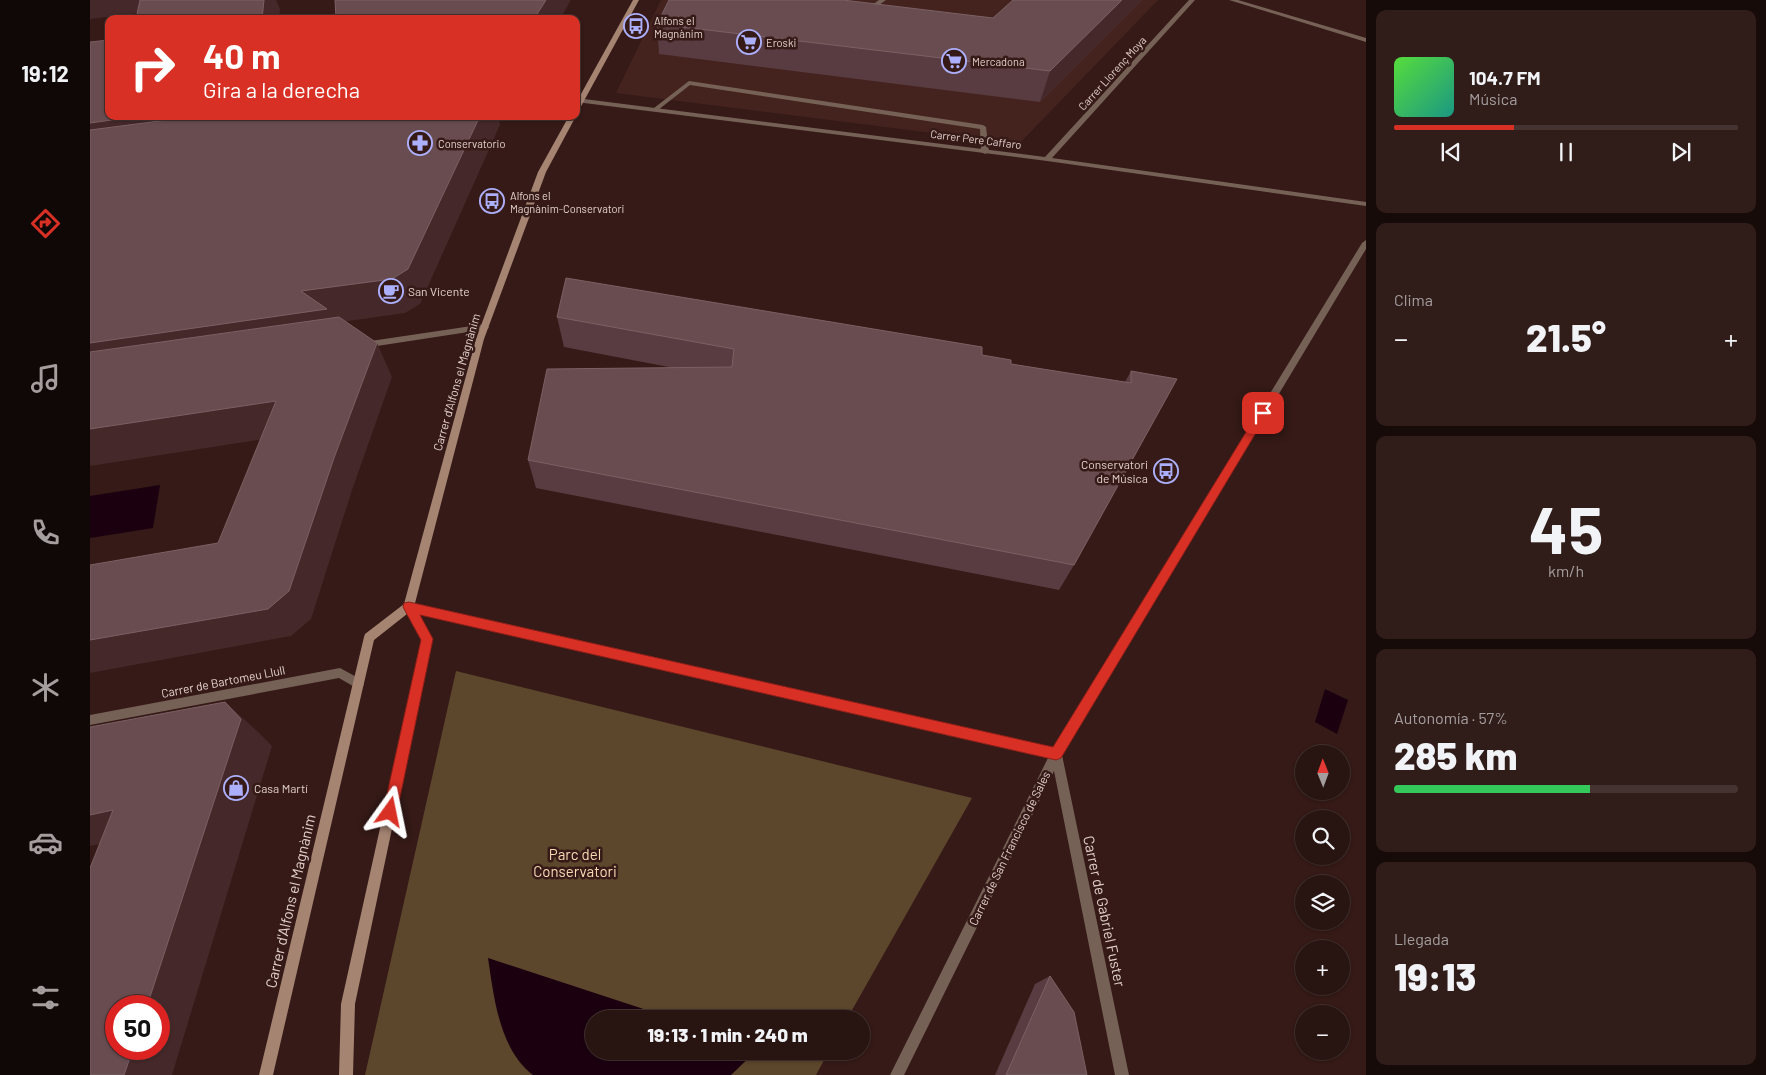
<!DOCTYPE html>
<html lang="es">
<head>
<meta charset="utf-8">
<style>
	:root { --surface:#281411; --page:#301d1a; --text:#f1f3f6; --muted:#a59e9f; --line:#443331; --accent:#d93025 }
	body { margin:0; font-family:Barlow,sans-serif; background:var(--page); color:var(--text); height:100vh; display:flex; flex-direction:column; font-size:19px; white-space:nowrap }
	* { box-sizing:border-box; margin:0 }
	p { font-size:16px; color:var(--muted) }
	.icon { flex:none; width:28px; height:28px; fill:none; stroke:currentColor; stroke-width:2; stroke-linecap:round; stroke-linejoin:round }
	.map { position:relative; flex:1; overflow:hidden }
	.drawer { display:flex; flex-direction:column; gap:10px; padding:10px; background:#160b09; width:400px }
	.drawer>* { flex:none }
	.guide { position:absolute; left:15px; top:15px; width:475px; height:105px; border-radius:10px; box-shadow:0 1px 4px #0004,0 0 0 1px var(--line); background:#d93025; color:#fff; overflow:hidden }
	.needle { width:32px; rotate:359deg }
	.buttons { position:absolute; left:1205px; top:745px; display:grid; gap:10px }
	.buttons a { display:grid; place-items:center; width:55px; height:55px; border-radius:50%; background:var(--surface); box-shadow:0 1px 4px #0004,0 0 0 1px var(--line); font-size:25px }
	.speed { position:absolute; left:15px; top:995px; display:flex; gap:10px; font-size:25px; font-weight:700; text-align:center }
	.speed>* { display:grid; place-content:center; width:65px; height:65px; border-radius:50%; background:var(--surface); box-shadow:0 1px 4px #0004,0 0 0 1px var(--line); line-height:1 }
	.speed .limit { border:8px solid #d22; background:#fff; color:#111 }
	.pin { position:absolute; display:grid; place-items:center; width:42px; height:42px; color:#fff; margin:-21px; border-radius:10px; box-shadow:0 2px 8px #0006 }
	.me { position:absolute; width:55px; margin:-28px; rotate:12deg; stroke-linejoin:round; filter:drop-shadow(0 0 4px #0008) }
	.turn { display:flex; align-items:center; gap:18px; height:105px; padding:0 15px; font-size:22px }
	.turn .icon { width:65px; height:65px; stroke-width:2.5 }
	.turn b { display:block; font-size:35px; line-height:42px }
	.big { font-size:38px; font-weight:800; line-height:1.1 }
	.drawer .card { flex:1; display:flex; flex-direction:column; justify-content:center; gap:8px; min-width:0; padding:0 18px; border-radius:10px; background:var(--page) }
	.drawer .dial { align-items:center; gap:0 }
	.dial b { font-size:65px; line-height:1 }
	.song { display:flex; align-items:center; gap:15px }
	.cover { width:60px; height:60px; border-radius:8px; background:linear-gradient(135deg,hsl(110 70% 55%),hsl(170 70% 35%)) }
	.played { height:5px; border-radius:2px; background:linear-gradient(90deg,var(--accent) 35%,var(--line) 35%) }
	.keys { display:flex; justify-content:space-around; direction:ltr }
	.heat { display:flex; justify-content:space-between; align-items:center; font-size:28px; direction:ltr }
	.charge { height:8px; border-radius:4px; background:linear-gradient(90deg,#34c759 57%,var(--line) 0) }
	.trip { position:absolute; left:495px; top:1010px; width:285px; height:50px; border-radius:25px; background:var(--surface); box-shadow:0 1px 4px #0004,0 0 0 1px var(--line); font-weight:800; line-height:50px; text-align:center }
	main { display:flex; flex:1; min-height:0 }
	.dock { display:flex; flex-direction:column; width:90px; justify-content:space-around; align-items:center; background:#100807; color:var(--muted) }
	.dock .icon { width:35px; height:35px }
	.dock .active { color:var(--accent) }
	.dock b { font-size:22px; color:var(--text) }
	.map>svg:first-child { display:block }
	.built { fill:#44231f }
	.green { fill:#5c462c }
	.water { fill:#1b0010 }
	.lines { fill:none; stroke-linecap:round; stroke-linejoin:round }
	.service { fill:#766156; fill-rule:evenodd }
	.minor { fill:#766156; fill-rule:evenodd }
	.secondary { fill:#a58472; fill-rule:evenodd }
	.wall { fill:#593c41 }
	.shaded-wall { fill:#45282a }
	.building { fill:#684c50; stroke:#7b6064 }
	.route { fill:#d93025; stroke:#8d1f18 }
	.labels { text-anchor:middle; dominant-baseline:central; stroke-width:5; stroke-linejoin:round; paint-order:stroke }
	.far-poi-label { font-size:11px; fill:#e2cfcc; stroke:#351a17; text-anchor:start }
	.far-street-label { font-size:11px; fill:#e2cfcc; stroke:#351a17 }
	.poi-label { font-size:12px; fill:#e2cfcc; stroke:#351a17; text-anchor:start }
	.street-label { font-size:12px; fill:#e2cfcc; stroke:#351a17 }
	.near-park-label { font-size:15px; fill:#fadab5; stroke:#351a17 }
	.near-street-label { font-size:15px; fill:#e2cfcc; stroke:#351a17 }
</style>
</head>
<body>
<main>
<nav class="dock">
<b>19:12</b>
<svg class="icon active" aria-label="directions" viewBox="0 0 24 24"><path d="M12 3l9 9-9 9-9-9zM9 14v-3h6M13 9l2 2-2 2"/></svg>
<svg class="icon" aria-label="music" viewBox="0 0 24 24"><path d="M9 18V5l10-2v13"/><circle cx="6" cy="18" r="3"/><circle cx="16" cy="16" r="3"/></svg>
<svg class="icon" aria-label="phone" viewBox="0 0 24 24"><path d="M5 4h4l2 5-3 2q2 4 5 5l2-3 5 2v4C11 20 4 13 5 4z"/></svg>
<svg class="icon" aria-label="climate" viewBox="0 0 24 24"><path d="M12 3v18M4 7l16 10M4 17L20 7"/></svg>
<svg class="icon" aria-label="car" viewBox="0 0 24 24"><path d="M5 17H2v-5l4-1 3-4h7l3 4 3 1v5h-3M9 17h6M6 11h13"/><circle cx="7" cy="17" r="2"/><circle cx="17" cy="17" r="2"/></svg>
<svg class="icon" aria-label="filters" viewBox="0 0 24 24"><path d="M4 7h16M4 17h16"/><circle cx="9" cy="7" r="2"/><circle cx="15" cy="17" r="2"/></svg>
</nav>
<div class="map">
<svg width="1276" height="1075" viewBox="0 0 1276 1075">
	<rect width="100%" height="100%" fill="#351a17"/>
	<path class="built" d="M571,0H1068L929,144L526,93Z"/>
	<path class="green" d="M366,671L882,798L757,1019H504V1051H739L726,1075H275Z"/>
	<g class="water">
		<path d="M70,485L63,528L0,538V496Z"/>
		<path d="M1235,689L1258,700L1247,734L1225,722Z"/>
		<path d="M398,958L584,1019H504V1051H666L641,1075H443C409,1049 404,997 398,958Z"/>
	</g>
	<g class="lines">
		<g class="service">
			<path d="M789,0H796L778,13H774V11Z"/>
			<path d="M599,81L893,125L896,127L899,152L895,154L891,152L890,129L600,85L568,110H564V108Z"/>
			<path d="M319,602L966,748L970,750L972,754L970,758L966,760L319,612L315,610L314,607L315,604Z"/>
		</g>
		<g class="minor">
			<path d="M1099,0H1105L962,158L1276,202V206L957,161L486,102V98L955,157Z"/>
			<path d="M1139,0H1148L1276,38V42Z"/>
			<path d="M1276,240V249L972,755L1039,1075H1025L964,771L814,1075H800L962,750L1272,243Z"/>
			<path d="M395,324L399,327L398,329L274,348L270,345L274,342Z"/>
			<path d="M250,668L272,680L274,684L272,688L268,689L249,678L0,725V715Z"/>
		</g>
		<g class="secondary">
			<path d="M543,0H549L489,110L486,112V103Z"/>
			<path d="M479,116H486L456,172L394,339L324,607L342,639L265,1004L263,1075H249L251,1004L332,639L317,614L284,640L183,1075H169L274,637L275,634L314,604L386,339L448,172Z"/>
		</g>
	</g>
	<g class="wall">
		<path d="M923,0H1052L950,102L569,54L567,24L903,18Z"/>
		<path d="M467,317L892,355L921,364L1035,382L1041,371L1087,379L984,565L969,590L446,488L438,460L584,368L474,347Z"/>
		<path d="M960,976L997,1075H905L945,984Z"/>
	</g>
	<g class="shaded-wall">
		<path d="M0,0H67L72,10L1,19L0,21Z"/>
		<path d="M174,0H186L190,9L189,19H172Z"/>
		<path d="M456,0H481L470,19H444Z"/>
		<path d="M1032,0H1052L950,102L960,71Z"/>
		<path d="M51,116H281L0,161V123Z"/>
		<path d="M390,116H408L410,125L330,304L315,313L244,323L0,381V343L211,291Z"/>
		<path d="M287,343L302,377L262,490L221,619L201,636L0,673V640L244,458Z"/>
		<path d="M186,401L206,434L0,466V429Z"/>
		<path d="M135,702L166,730L182,746L82,1075H34L43,1049H69V1006H57Z"/>
		<path d="M23,810L64,833L0,846V815Z"/>
	</g>
	<g class="building">
		<path d="M50,0H174L172,19H46Z"/>
		<path d="M245,0H456L444,19H367L366,17L356,19H246Z"/>
		<path d="M579,0H753L903,18L923,0H1032L960,71L567,24Z"/>
		<path d="M19,40V116H51L0,123V42Z"/>
		<path d="M108,116H390L318,269L302,279L211,291L237,309L0,343V130Z"/>
		<path d="M476,278L892,347V355L921,360V364L1041,383V371L1087,379L984,565L438,460L457,369L642,367L644,349L467,317Z"/>
		<path d="M249,317L287,343L244,458L199,591L178,609L0,640V565L128,543L186,401L0,429V352Z"/>
		<path d="M135,702L151,719L57,1006H26V1049H43L34,1075H0V868L23,810L0,815V727Z"/>
		<path d="M960,976L984,1012L997,1075H916Z"/>
	</g>
	<path class="route" d="M1173,409L1176,411L1178,413L1176,416L971,758L966,760L330,615L343,639L307,812L305,817L300,819L295,817L293,812L331,640L313,607L314,603L319,602L963,747L1169,411Z"/>
	<defs>
		<symbol id="bus-ring" viewBox="-11 -11 22 22"><circle r="9.5" fill="#351a17" stroke="#acaffb" stroke-width="1.5"/><path d="M-5-6H5V4H4V6H2V4H-2V6H-4V4H-5ZM-3.5-4V0h7V-4ZM-3.5 1.2v1.5H-2V1.2ZM2 1.2v1.5H3.5V1.2Z" fill="#acaffb"/></symbol>
		<symbol id="supermarket-ring" viewBox="-11 -11 22 22"><circle r="9.5" fill="#351a17" stroke="#acaffb" stroke-width="1.5"/><path d="M-6-5.5h2.5l.6 2H6L4.5 2H-2.5L-4.4-4H-6ZM-1.5 3.2a1.3 1.3 0 1 0 .1 0ZM3 3.2a1.3 1.3 0 1 0 .1 0Z" fill="#acaffb"/></symbol>
		<symbol id="pharmacy-ring" viewBox="-11 -11 22 22"><circle r="9.5" fill="#351a17" stroke="#acaffb" stroke-width="1.5"/><path d="M-2-6h4v4h4v4h-4v4h-4v-4h-4v-4h4Z" fill="#acaffb"/></symbol>
		<symbol id="cafe-ring" viewBox="-11 -11 22 22"><circle r="9.5" fill="#351a17" stroke="#acaffb" stroke-width="1.5"/><path d="M-5.5-4.5H6V0H3Q3 3.5 0 3.5H-2.5Q-5.5 3.5-5.5 0ZM3-3.2v2h1.7v-2ZM-6 4.5H4V6H-6Z" fill="#acaffb"/></symbol>
		<symbol id="shop-ring" viewBox="-11 -11 22 22"><circle r="9.5" fill="#351a17" stroke="#acaffb" stroke-width="1.5"/><path d="M-5-2.5h2.3a2.7 3.5 0 0 1 5.4 0H5L5.5 6h-11ZM-1.5-2.5h3a1.5 2.3 0 0 0-3 0Z" fill="#acaffb"/></symbol>
	</defs>
	<g fill-rule="evenodd">
		<use href="#bus-ring" x="532" y="12" width="28" height="28"/>
		<use href="#supermarket-ring" x="645" y="28" width="28" height="28"/>
		<use href="#supermarket-ring" x="850" y="47" width="28" height="28"/>
		<use href="#pharmacy-ring" x="316" y="129" width="28" height="28"/>
		<use href="#bus-ring" x="388" y="187" width="28" height="28"/>
		<use href="#cafe-ring" x="287" y="277" width="28" height="28"/>
		<use href="#bus-ring" x="1062" y="457" width="28" height="28"/>
		<use href="#shop-ring" x="132" y="774" width="28" height="28"/>
	</g>
	<g class="labels">
		<g class="far-poi-label">
			<text x="564" y="20">Alfons el<tspan x="564" dy="13">Magnànim</tspan></text>
			<text x="676" y="42">Eroski</text>
			<text x="882" y="61">Mercadona</text>
			<text x="348" y="143">Conservatorio</text>
			<text x="420" y="195">Alfons el<tspan x="420" dy="13">Magnànim-Conservatori</tspan></text>
		</g>
		<g class="far-street-label">
			<text transform="translate(1022 73) rotate(-48)">Carrer Llorenç Moya</text>
			<text transform="translate(886 139) rotate(7)">Carrer Pere Caffaro</text>
		</g>
		<g class="poi-label">
			<text x="318" y="291">San Vicente</text>
			<text x="1058" y="464" text-anchor="end">Conservatori<tspan x="1058" dy="14">de Música</tspan></text>
			<text x="164" y="788">Casa Martí</text>
		</g>
		<g class="street-label">
			<text transform="translate(366 382) rotate(-74)">Carrer d'Alfons el Magnànim</text>
			<text transform="translate(133 681) rotate(-11)">Carrer de Bartomeu Llull</text>
			<text transform="translate(919 848) rotate(-64)">Carrer de San Francisco de Sales</text>
		</g>
		<g class="near-park-label">
			<text x="485" y="854">Parc del<tspan x="485" dy="17">Conservatori</tspan></text>
		</g>
		<g class="near-street-label">
			<text transform="translate(200 901) rotate(-77)">Carrer d'Alfons el Magnànim</text>
			<text transform="translate(1015 911) rotate(78)">Carrer de Gabriel Fuster</text>
		</g>
	</g>
</svg>
<div class="buttons">
<a><svg class="needle" viewBox="-14 -14 28 28"><path d="M0-13l5 13h-10z" fill="#e53935"/><path d="M0 13l5-13h-10z" fill="#a59e9f"/></svg></a>
<a><svg class="icon" aria-label="search" viewBox="0 0 24 24"><circle cx="10" cy="10" r="6"/><path d="M15 15l6 6"/></svg></a>
<a><svg class="icon" aria-label="layers" viewBox="0 0 24 24"><path d="M12 4l9 5-9 5-9-5zM3 14l9 5 9-5"/></svg></a>
<a>+</a>
<a>−</a>
</div>
<div class="speed"><div class="limit">50</div></div>
<div class="pin" style="left:1173px;top:413px;background:#d93025"><svg class="icon" aria-label="arrive" viewBox="0 0 24 24"><path d="M6 21V4h12l-3 4 3 4H6"/></svg></div>
<svg class="me" style="left:300px;top:812px" viewBox="-20 -20 40 40"><path d="M0-17L14 15 0 8-14 15z" fill="#d93025" stroke="#fff" stroke-width="4"/></svg>
<div class="trip">19:13 · 1 min · 240 m</div>
<div class="guide">
<div class="turn"><svg class="icon" aria-label="right" viewBox="0 0 24 24"><path d="M7 20v-9h11M14 6l5 5-5 5"/></svg><div><b>40 m</b>Gira a la derecha</div></div>
</div>
</div>
<section class="drawer">
<div class="card">
<div class="song"><i class="cover"></i><div><b>104.7 FM</b><p>Música</p></div></div>
<div class="played"></div>
<div class="keys"><svg class="icon" aria-label="previous" viewBox="0 0 24 24"><path d="M18 5L8 12l10 7zM5 5v14"/></svg><svg class="icon" aria-label="pause" viewBox="0 0 24 24"><path d="M8 5v14M16 5v14"/></svg><svg class="icon" aria-label="next" viewBox="0 0 24 24"><path d="M6 5l10 7-10 7zM19 5v14"/></svg></div>
</div>
<div class="card"><p>Clima</p>
<div class="heat"><a>−</a><b class="big">21.5°</b><a>+</a></div>
</div>
<div class="card dial"><b>45</b><p>km/h</p></div>
<div class="card"><p>Autonomía · 57%</p><b class="big">285 km</b><div class="charge"></div></div>
<div class="card"><p>Llegada</p><b class="big">19:13</b></div>
</section>
</main>
</body>
</html>
